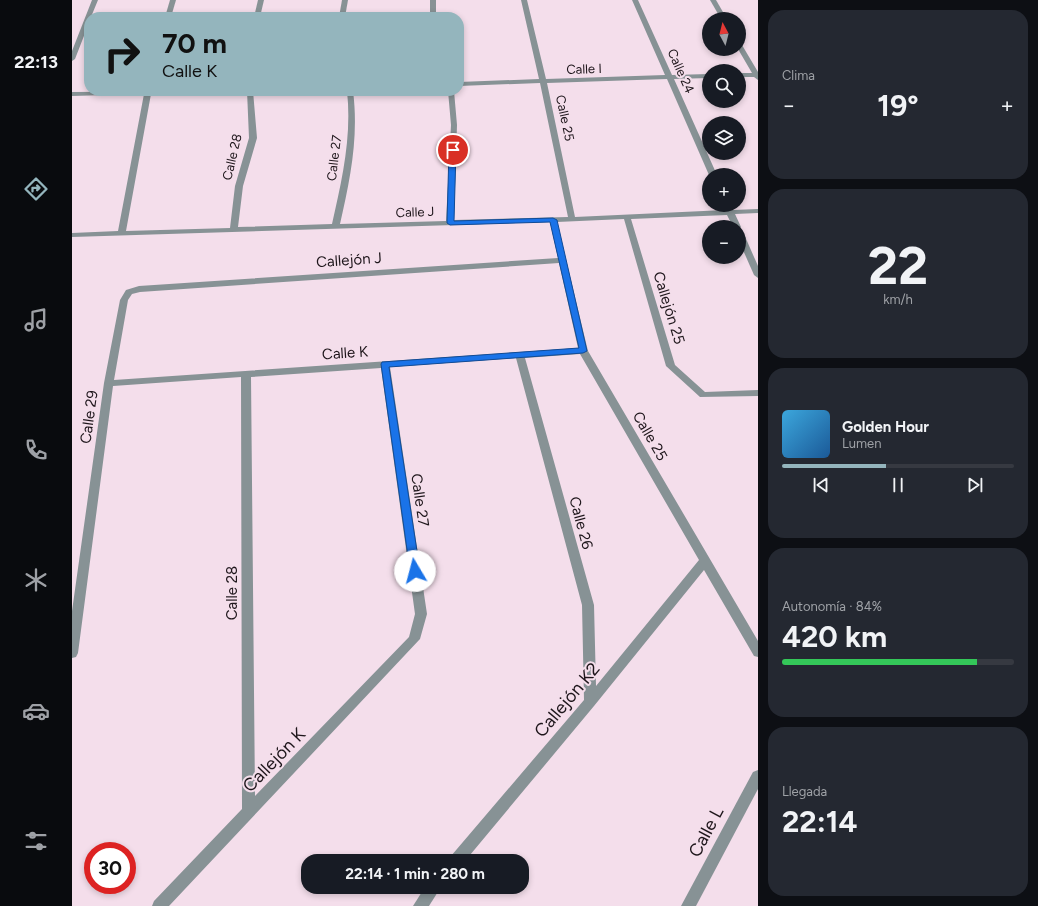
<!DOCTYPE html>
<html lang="es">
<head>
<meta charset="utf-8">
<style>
	:root { --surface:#171b24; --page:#242831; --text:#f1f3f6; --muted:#9ea1a6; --line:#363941; --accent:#94b5bd }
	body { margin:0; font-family:Figtree,sans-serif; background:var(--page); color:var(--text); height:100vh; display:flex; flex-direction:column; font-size:15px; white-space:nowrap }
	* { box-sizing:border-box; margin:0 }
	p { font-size:13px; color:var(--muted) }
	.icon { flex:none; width:22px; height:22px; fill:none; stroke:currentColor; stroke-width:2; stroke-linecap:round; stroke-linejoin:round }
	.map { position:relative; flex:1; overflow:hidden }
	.drawer { display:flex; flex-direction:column; gap:10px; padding:10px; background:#0d0f14; width:280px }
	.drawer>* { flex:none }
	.banner { position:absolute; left:12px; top:12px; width:380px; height:84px; border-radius:16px; box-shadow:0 2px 6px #0003; background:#94b5bd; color:#111; overflow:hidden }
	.needle { width:26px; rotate:353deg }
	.controls { position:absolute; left:630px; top:12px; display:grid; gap:8px }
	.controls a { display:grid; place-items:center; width:44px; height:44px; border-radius:50%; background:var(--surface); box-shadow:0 2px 6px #0003; font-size:20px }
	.speed { position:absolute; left:12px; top:842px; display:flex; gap:8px; font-size:20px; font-weight:700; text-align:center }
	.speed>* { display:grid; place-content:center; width:52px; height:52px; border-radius:50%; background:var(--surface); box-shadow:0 2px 6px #0003; line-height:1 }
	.speed .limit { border:6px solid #d22; background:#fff; color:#111 }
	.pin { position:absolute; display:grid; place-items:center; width:34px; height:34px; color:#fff; margin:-17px; border:2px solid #fff; border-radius:50%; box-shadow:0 1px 4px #0007 }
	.me { position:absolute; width:44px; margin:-22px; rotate:352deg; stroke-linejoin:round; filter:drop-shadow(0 0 3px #0008) }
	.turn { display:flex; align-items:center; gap:14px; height:84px; padding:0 12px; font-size:18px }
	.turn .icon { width:52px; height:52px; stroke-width:2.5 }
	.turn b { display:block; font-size:28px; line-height:34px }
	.big { font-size:30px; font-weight:700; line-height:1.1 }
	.drawer .card { flex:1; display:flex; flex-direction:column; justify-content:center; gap:6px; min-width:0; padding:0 14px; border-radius:16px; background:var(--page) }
	.drawer .dial { align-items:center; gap:0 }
	.dial b { font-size:52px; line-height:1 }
	.song { display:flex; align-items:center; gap:12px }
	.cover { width:48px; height:48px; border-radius:6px; background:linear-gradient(135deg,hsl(200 70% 55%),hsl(210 70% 35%)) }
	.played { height:4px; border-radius:2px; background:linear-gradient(90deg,var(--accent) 45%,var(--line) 45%) }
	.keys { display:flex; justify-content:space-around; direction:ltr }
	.heat { display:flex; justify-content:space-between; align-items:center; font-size:22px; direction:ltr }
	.charge { height:6px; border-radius:3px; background:linear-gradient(90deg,#34c759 84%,var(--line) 0) }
	.trip { position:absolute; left:229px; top:854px; width:228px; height:40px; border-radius:16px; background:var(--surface); box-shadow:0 2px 6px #0003; font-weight:700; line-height:40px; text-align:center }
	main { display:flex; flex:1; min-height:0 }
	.menu { display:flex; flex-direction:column; width:72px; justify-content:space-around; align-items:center; background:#090b0e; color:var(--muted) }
	.menu .icon { width:28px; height:28px }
	.menu .active { color:var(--accent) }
	.menu b { font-size:18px; color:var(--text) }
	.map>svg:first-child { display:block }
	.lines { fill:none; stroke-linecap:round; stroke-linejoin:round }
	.minor { fill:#879295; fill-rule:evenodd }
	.route { fill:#1a73e8; stroke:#114b97 }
	.labels { text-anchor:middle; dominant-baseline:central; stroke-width:4; stroke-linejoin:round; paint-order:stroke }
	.far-street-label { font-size:13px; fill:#1e161b; stroke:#f4deeb }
	.street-label { font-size:15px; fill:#1e161b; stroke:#f4deeb }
	.near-street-label { font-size:18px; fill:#1e161b; stroke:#f4deeb }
</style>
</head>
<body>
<main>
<nav class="menu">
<b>22:13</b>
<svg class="icon active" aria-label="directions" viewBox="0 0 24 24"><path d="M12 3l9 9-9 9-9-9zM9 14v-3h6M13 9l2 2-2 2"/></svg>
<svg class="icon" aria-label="music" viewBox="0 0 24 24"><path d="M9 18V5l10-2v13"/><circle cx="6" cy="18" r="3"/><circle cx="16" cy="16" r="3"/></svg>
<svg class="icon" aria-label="phone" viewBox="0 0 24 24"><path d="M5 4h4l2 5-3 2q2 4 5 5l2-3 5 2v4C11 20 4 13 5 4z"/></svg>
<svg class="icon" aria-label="climate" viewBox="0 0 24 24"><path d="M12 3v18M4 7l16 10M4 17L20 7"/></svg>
<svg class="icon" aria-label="car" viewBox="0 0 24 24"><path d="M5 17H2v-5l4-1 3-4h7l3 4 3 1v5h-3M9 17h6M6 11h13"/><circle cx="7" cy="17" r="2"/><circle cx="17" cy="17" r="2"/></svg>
<svg class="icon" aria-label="filters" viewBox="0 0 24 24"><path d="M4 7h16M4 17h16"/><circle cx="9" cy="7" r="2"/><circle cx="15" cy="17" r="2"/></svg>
</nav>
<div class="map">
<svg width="686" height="906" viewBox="0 0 686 906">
	<rect width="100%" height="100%" fill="#f4deeb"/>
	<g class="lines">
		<g class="minor">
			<path d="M20,0H26L19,17H17V23L3,59L0,61V51Z"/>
			<path d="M98,0H104L99,17H93Z"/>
			<path d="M186,0H192L188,17H182Z"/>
			<path d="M270,0H276L273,17H267Z"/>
			<rect x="358" y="0" width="6" height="17"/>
			<path d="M449,0H455L474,79L593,75L560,0H566L600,75L637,74V78L602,79L645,175H637L595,79L475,83L503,217L653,210L651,205H659L661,210L686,209V213L663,214L669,227L667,229V227H661L655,215L559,219L603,365L633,392L686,390V396L628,397L594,366L552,219L485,222L516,351L686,641V657L682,656L632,570L522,706L393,861H377L379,856L512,700L510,605L444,358L318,367L355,614L348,639L97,906H80L82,901L170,809L169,377L41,386L6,653L4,657L0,658V611L32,383L48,300L54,290L67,286L486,258L478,222L0,237V233L46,231L72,94L0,96V92L135,91L132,93L79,94L54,231L158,228L163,186L177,138L175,91H181L185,138L171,186L166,227L260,224C270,180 280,137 275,91H281C287,137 278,180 268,224L374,221L379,125L376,91H382L385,125L382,220L496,217L468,83L387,86V82L467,79ZM487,263L506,348L42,380L56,300L60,294L68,292ZM508,354L627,560L524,686L522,605L453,358ZM309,368L343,614L337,637L183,796L179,377Z"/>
			<path d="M638,0H644L655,19H649Z"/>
			<path d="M667,43L670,45L686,72V80L682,77H667V73H680L666,49Z"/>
			<path d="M667,230L671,232L686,266V278L682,275L667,241Z"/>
			<path d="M686,770V789L624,906H609L681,772Z"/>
			<path d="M353,887H369L357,906H341Z"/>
		</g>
	</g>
	<path class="route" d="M381,148L384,150L382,221L481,218L485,220L515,351L511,353L317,367L348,571L346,574H339L338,571L309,364L310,362L507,348L478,222L378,225L375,223L377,150Z"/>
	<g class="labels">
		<g class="far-street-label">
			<text transform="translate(512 69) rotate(-2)">Calle I</text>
			<text transform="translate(609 71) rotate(66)">Calle 24</text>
			<text transform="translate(493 118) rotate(78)">Calle 25</text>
			<text transform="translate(160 157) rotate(-77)">Calle 28</text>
			<text transform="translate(262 158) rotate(-83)">Calle 27</text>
			<text transform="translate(343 212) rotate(-2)">Calle J</text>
		</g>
		<g class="street-label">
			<text transform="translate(277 260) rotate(-4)">Callejón J</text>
			<text transform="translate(597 308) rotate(73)">Callejón 25</text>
			<text transform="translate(273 353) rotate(-4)">Calle K</text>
			<text transform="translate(17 417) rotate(-82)">Calle 29</text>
			<text transform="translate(578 436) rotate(60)">Calle 25</text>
			<text transform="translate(348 500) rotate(82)">Calle 27</text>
			<text transform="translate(509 523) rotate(75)">Calle 26</text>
			<text transform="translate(160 593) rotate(-90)">Calle 28</text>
		</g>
		<g class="near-street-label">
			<text transform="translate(495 700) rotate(-50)">Callejón K2</text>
			<text transform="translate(202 760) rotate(-46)">Callejón K</text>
			<text transform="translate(634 832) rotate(-62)">Calle L</text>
		</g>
	</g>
</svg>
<div class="controls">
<a><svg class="needle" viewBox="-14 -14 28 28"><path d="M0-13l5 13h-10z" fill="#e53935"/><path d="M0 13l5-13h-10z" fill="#9ea1a6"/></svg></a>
<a><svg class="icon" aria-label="search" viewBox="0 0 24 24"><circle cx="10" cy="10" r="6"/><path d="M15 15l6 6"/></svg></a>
<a><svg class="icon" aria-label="layers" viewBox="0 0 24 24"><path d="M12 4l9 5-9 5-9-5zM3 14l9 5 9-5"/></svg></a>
<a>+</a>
<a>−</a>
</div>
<div class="speed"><div class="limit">30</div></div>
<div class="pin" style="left:381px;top:150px;background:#d93025"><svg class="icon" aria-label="arrive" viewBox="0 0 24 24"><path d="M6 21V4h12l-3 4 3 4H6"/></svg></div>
<svg class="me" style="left:343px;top:571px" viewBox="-20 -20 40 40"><circle r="19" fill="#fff"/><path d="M0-13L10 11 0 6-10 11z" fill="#1a73e8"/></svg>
<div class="trip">22:14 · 1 min · 280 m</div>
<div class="banner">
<div class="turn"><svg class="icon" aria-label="right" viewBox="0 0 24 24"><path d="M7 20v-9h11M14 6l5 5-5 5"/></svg><div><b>70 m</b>Calle K</div></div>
</div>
</div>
<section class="drawer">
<div class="card"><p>Clima</p>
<div class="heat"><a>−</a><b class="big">19°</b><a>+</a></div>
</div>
<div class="card dial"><b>22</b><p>km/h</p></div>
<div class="card">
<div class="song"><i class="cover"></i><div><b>Golden Hour</b><p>Lumen</p></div></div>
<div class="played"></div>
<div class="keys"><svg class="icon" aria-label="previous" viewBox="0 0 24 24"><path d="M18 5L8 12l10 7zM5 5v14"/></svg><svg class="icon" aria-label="pause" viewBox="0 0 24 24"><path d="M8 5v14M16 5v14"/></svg><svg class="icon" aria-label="next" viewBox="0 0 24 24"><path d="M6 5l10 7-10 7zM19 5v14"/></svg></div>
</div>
<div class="card"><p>Autonomía · 84%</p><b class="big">420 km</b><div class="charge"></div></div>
<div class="card"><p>Llegada</p><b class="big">22:14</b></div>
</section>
</main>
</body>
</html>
